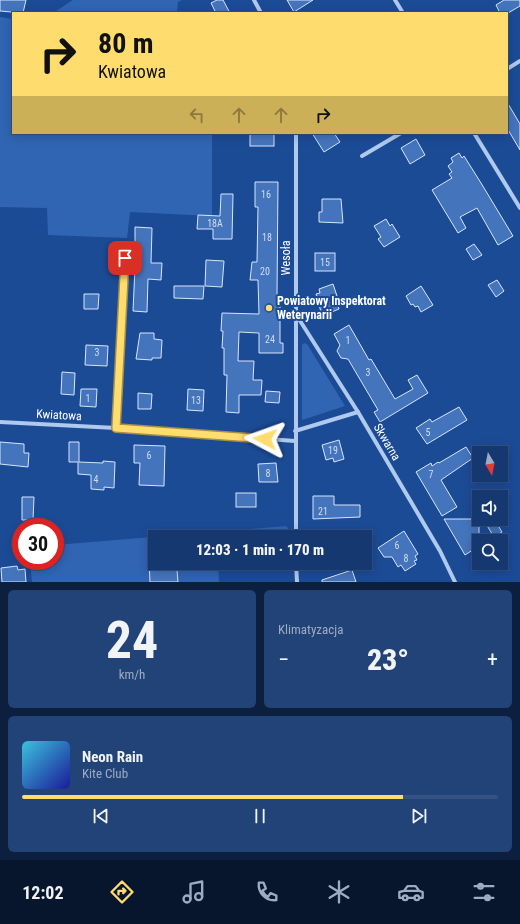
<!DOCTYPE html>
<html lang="pl">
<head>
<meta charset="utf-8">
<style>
	:root { --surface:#153870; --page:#224378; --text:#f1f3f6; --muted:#9dacc3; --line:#345283; --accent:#ffdc6e }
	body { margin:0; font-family:"Roboto Condensed",sans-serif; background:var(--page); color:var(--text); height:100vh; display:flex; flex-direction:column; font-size:15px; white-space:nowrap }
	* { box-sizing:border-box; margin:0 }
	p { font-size:13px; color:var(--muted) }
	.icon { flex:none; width:22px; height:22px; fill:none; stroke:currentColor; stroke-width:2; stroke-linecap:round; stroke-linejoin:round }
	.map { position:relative; height:582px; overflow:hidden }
	.panel { display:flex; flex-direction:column; gap:8px; padding:8px; background:#0c1f3e; flex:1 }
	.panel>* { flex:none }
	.hud { position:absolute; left:12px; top:12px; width:496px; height:122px; border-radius:0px; box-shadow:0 2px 10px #0003,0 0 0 1px var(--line); background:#ffdc6e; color:#111; overflow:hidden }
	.needle { width:26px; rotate:170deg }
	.tools { position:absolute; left:472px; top:446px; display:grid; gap:8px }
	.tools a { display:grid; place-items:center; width:36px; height:36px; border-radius:0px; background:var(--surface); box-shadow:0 2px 10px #0003,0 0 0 1px var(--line); font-size:20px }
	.speed { position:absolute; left:12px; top:518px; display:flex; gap:8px; font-size:20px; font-weight:700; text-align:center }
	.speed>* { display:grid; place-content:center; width:52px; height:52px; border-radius:50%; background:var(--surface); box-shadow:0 2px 10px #0003,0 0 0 1px var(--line); line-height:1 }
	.speed .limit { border:6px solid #d22; background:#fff; color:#111 }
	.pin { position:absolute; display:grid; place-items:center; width:34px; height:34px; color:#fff; margin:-17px; border-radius:8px; box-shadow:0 2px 6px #0006 }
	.me { position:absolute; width:44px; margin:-22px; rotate:274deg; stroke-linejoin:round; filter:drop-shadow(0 0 3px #0008) }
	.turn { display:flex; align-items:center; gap:14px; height:84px; padding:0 20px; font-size:18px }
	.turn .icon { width:52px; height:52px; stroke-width:2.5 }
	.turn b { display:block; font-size:28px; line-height:34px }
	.lanes { display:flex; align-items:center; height:38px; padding:0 20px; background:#0003; justify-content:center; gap:20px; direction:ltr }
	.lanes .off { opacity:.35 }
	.big { font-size:30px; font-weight:800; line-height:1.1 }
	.panel .tile { flex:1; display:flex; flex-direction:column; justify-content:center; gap:6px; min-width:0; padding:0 14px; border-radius:6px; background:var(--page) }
	.panel .dial { align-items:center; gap:0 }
	.dial b { font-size:52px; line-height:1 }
	.song { display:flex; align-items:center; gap:12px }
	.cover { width:48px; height:48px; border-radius:6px; background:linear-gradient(135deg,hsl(190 70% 55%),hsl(240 70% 35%)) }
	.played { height:4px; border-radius:2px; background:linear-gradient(90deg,var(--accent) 80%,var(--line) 80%) }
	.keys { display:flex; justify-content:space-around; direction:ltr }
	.heat { display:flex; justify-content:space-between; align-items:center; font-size:22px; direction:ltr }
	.panel .tiles { flex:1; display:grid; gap:8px; grid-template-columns:1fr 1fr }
	.tile:last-child { grid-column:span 2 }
	.trip { position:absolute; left:148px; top:530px; width:224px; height:40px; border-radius:0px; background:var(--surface); box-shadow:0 2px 10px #0003,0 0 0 1px var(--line); font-weight:800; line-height:40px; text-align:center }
	.tab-bar { display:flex; height:64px; justify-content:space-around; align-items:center; background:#08162d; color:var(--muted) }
	.tab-bar .icon { width:28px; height:28px }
	.tab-bar .active { color:var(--accent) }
	.tab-bar b { font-size:18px; color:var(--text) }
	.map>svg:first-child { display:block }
	.green { fill:#3065b3 }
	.building { fill:#4475bc; stroke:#d6e5fb }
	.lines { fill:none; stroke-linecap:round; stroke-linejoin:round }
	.minor { stroke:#afc9ef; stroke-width:4 }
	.route-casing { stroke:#a68f48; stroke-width:10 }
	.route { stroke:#ffdc6e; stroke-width:7 }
	.poi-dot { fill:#ffdc6e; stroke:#1c4b96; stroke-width:1.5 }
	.labels { text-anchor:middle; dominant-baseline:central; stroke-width:4; stroke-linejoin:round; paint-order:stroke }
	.number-label { font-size:10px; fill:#d0dcee }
	.street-label { font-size:12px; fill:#fff; stroke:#1c4b96 }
	.poi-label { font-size:12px; font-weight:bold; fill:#fff; stroke:#1c4b96; text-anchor:start }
</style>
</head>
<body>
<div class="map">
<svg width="520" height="582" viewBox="0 0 520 582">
	<rect width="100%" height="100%" fill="#1c4b96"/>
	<g class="green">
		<path d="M73,0H182L178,2L177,13H53Z"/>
		<path d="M0,17L13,19V133H212V216L130,212L127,238L48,235L47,208L0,207Z"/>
		<path d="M304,343L307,344L345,406L302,420V345Z"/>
		<path d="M286,526L288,528V537H155V563H218L219,582H32L30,561H55V545Z"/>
	</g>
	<g class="building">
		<path d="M0,0H26L23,13L0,11Z"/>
		<path d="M217,0H223L230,13H216L211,3Z"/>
		<path d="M287,0H313L294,12Z"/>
		<path d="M504,0H520V6L508,13H500L496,5Z"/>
		<path d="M507,102L520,124V150L507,128Z"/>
		<rect x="250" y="133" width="24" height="13"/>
		<path d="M312,133H334L340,142L324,152Z"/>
		<path d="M416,139L425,155L410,164L401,148Z"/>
		<path d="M459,153L462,158L464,156L481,183L513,236L498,245L477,208L460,217L466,228L458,233L432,190L452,178L449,174L452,172L448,166L453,162L451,158Z"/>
		<path d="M255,182H278L277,296H280V343H283V353H259V333L239,332L238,361H254L253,380H262L261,395H239V413L226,412L227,375H224V348H222L223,331H221L222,313L259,314L258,280H250L252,262H257L258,207H255Z"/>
		<path d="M221,194H233L232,239H213V229H197L198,215L220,216Z"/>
		<path d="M322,199H341L343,223L319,222V212H322Z"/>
		<path d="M386,219L390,226L392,224L400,237L384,247L378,239L381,237L374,226Z"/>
		<path d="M135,227L152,228L151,263H162L161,280L148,279L147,312L133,311L136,246H135Z"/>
		<path d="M474,244L482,255L473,260L466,249Z"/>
		<rect x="315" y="253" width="20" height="18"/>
		<path d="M206,260L224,261L222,287L205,286Z"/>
		<path d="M497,280L504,291L496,297L488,285Z"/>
		<path d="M333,284L340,305L338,306L339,309L329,313L328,309L321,312L316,294L320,293L319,289Z"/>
		<path d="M174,286H204L203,299L174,298Z"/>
		<path d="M421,286L433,305L421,312L418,306L415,307L413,304L411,305L406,296Z"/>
		<path d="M84,294H99L98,309H84Z"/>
		<path d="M349,325L369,360L371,359L395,399L413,389L408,380L417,375L428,393L380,422L374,412L378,410L348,359L341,358L337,351L340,345L334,334Z"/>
		<path d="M140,333H154V339L162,340L161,358H152V360L136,359Z"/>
		<path d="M86,345L108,346L107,366L85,365Z"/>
		<path d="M62,372L75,373L74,395L61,394Z"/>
		<path d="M81,389H97L96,407L80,406Z"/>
		<path d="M188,389L204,390L203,411L187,410Z"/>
		<path d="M266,391L280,392L279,403L265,402Z"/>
		<path d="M138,393L152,394L151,409H138Z"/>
		<path d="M459,407L467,420L427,444L416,428L430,419L432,422Z"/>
		<path d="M339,440L344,459L334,462L333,458L326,460L322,445Z"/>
		<path d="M0,442L24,444V453H29L28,467L0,464Z"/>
		<path d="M69,442H79V462L103,463V461L115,462L114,488L104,487V490L91,489V475L78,474V462H69Z"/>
		<path d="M134,445L165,446L164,486L139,485L140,463H134Z"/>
		<path d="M466,447L473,458L441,480L457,507L442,516L416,472L431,463L432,466L438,462L439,463Z"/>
		<path d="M276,463L278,482H259L258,464Z"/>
		<rect x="236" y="493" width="20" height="14"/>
		<path d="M313,496H334V505H360V517L313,519Z"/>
		<path d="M22,497H34L33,520H22Z"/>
		<path d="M444,519H479V546L465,555Z"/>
		<path d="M483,519H494L502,532L494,537Z"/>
		<path d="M404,531L418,554L415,556L417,560L414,561L416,564L405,571L401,565L398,567L392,557H384L378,548Z"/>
		<path d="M149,563H173L174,570H177L178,582H150Z"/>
		<path d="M17,566L18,570L25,569L26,582H2L1,568Z"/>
		<path d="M352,570L356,582H322V580Z"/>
	</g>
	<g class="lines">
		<g class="minor">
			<path d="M254,0L261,13"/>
			<path d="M395,0L403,13"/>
			<path d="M507,69L520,61"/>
			<path d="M296,133V537"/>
			<path d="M474,133L520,208"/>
			<path d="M362,156L401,133"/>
			<path d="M297,316L358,412L440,551L455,582"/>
			<path d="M0,422L116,428L295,441"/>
			<path d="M116,428L125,258"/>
			<path d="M295,431L358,412"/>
			<path d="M296,563L297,582"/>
		</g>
	</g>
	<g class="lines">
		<defs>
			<path id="route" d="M125,258L116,428L265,439"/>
		</defs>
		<use href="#route" class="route-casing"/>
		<use href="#route" class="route"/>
	</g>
	<circle class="poi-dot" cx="269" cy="308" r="4"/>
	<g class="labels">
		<g class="number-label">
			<text x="266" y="194">16</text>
			<text x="215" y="223">18A</text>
			<text x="267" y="237">18</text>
			<text x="325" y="262">15</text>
			<text x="265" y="271">20</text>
			<text x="270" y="339">24</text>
			<text x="348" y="340">1</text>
			<text x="97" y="352">3</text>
			<text x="368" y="372">3</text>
			<text x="88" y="398">1</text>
			<text x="196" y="400">13</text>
			<text x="428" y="432">5</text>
			<text x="333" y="450">19</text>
			<text x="149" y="455">6</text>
			<text x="268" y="473">8</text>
			<text x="431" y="474">7</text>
			<text x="96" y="479">4</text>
			<text x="323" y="511">21</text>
			<text x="397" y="545">6</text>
			<text x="406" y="558">8</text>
		</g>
		<g class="street-label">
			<text transform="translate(286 258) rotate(-90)">Wesoła</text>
			<text transform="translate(59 415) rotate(3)">Kwiatowa</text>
			<text transform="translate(387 442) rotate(59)">Skwarna</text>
		</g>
		<g class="poi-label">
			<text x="277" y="301">Powiatowy Inspektorat<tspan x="277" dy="14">Weterynarii</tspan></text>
		</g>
	</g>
</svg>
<div class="tools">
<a><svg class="needle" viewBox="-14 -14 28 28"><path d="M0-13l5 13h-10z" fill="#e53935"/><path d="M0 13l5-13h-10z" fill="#9dacc3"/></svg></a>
<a><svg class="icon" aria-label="sound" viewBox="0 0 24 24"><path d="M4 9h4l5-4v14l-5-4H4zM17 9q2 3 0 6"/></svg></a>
<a><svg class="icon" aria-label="search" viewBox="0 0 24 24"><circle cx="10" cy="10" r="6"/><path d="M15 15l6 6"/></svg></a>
</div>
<div class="speed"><div class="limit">30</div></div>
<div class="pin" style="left:125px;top:258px;background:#d93025"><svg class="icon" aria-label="arrive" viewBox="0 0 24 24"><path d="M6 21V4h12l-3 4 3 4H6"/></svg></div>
<svg class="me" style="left:265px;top:439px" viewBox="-20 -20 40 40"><path d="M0-17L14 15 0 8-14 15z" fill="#ffdc6e" stroke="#fff" stroke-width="4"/></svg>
<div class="trip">12:03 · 1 min · 170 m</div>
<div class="hud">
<div class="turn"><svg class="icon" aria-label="right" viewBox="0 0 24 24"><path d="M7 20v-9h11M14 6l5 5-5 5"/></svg><div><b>80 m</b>Kwiatowa</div></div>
<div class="lanes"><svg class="icon off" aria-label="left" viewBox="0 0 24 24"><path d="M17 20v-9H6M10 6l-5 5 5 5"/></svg><svg class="icon off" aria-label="ahead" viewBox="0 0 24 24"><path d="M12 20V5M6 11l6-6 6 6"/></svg><svg class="icon off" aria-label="ahead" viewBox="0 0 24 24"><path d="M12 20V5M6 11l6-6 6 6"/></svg><svg class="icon" aria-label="right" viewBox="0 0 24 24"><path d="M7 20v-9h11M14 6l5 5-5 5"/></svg></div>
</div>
</div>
<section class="panel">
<div class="tiles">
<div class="tile dial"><b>24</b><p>km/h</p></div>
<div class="tile"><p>Klimatyzacja</p>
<div class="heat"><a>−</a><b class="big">23°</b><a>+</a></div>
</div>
<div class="tile">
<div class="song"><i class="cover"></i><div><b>Neon Rain</b><p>Kite Club</p></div></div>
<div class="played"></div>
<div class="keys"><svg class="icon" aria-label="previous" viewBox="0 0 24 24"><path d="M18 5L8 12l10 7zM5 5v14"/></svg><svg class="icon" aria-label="pause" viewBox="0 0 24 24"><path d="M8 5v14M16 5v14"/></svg><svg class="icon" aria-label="next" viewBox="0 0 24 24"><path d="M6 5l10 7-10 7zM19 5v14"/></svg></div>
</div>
</div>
</section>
<nav class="tab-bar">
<b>12:02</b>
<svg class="icon active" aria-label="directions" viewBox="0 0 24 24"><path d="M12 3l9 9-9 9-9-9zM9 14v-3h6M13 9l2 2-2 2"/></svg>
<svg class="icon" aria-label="music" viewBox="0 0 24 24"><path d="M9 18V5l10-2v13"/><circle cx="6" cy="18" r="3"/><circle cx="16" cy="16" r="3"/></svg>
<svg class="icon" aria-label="phone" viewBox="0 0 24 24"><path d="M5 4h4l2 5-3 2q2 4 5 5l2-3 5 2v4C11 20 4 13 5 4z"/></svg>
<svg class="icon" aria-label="climate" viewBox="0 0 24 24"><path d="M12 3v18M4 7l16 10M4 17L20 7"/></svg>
<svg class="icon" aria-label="car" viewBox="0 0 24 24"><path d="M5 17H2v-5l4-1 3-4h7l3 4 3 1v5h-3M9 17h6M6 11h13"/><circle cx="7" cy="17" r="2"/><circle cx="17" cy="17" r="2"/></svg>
<svg class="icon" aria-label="filters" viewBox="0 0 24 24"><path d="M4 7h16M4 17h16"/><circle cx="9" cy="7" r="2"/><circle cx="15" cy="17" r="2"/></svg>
</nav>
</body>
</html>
